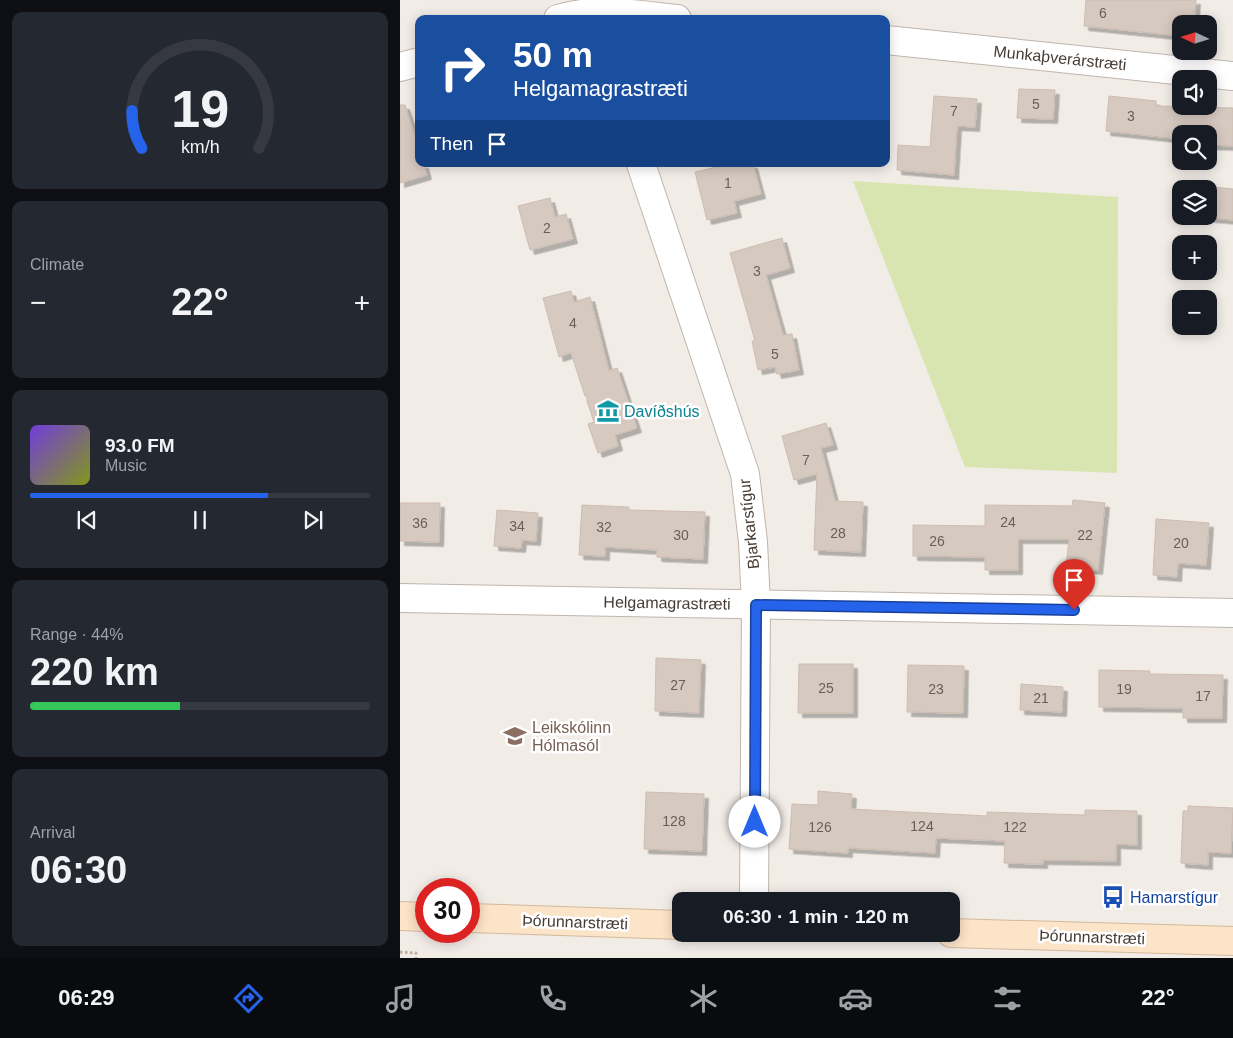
<!DOCTYPE html>
<html lang="en">
<head>
<meta charset="utf-8">
<style>
	:root { --surface:#171b24; --page:#242831; --text:#f1f3f6; --muted:#9ea1a6; --line:#363941; --accent:#2563eb }
	body { margin:0; font-family:Helvetica,sans-serif; background:var(--page); color:var(--text); height:100vh; display:flex; flex-direction:column; font-size:19px; white-space:nowrap }
	* { box-sizing:border-box; margin:0 }
	p { font-size:16px; color:var(--muted) }
	.icon { flex:none; width:28px; height:28px; fill:none; stroke:currentColor; stroke-width:2; stroke-linecap:round; stroke-linejoin:round }
	.map { position:relative; flex:1; overflow:hidden }
	.side { display:flex; flex-direction:column; gap:12px; padding:12px; background:#0d0f14; width:400px }
	.side>* { flex:none }
	.guide { position:absolute; left:15px; top:15px; width:475px; height:152px; border-radius:10px; box-shadow:0 2px 12px #0003; background:#1a4fa0; color:#fff; overflow:hidden }
	.needle { width:32px; rotate:274deg }
	.controls { position:absolute; left:772px; top:15px; display:grid; gap:10px }
	.controls a { display:grid; place-items:center; width:45px; height:45px; border-radius:10px; background:var(--surface); box-shadow:0 2px 12px #0003; font-size:25px }
	.speed { position:absolute; left:15px; top:878px; display:flex; gap:10px; font-size:25px; font-weight:700; text-align:center }
	.speed>* { display:grid; place-content:center; width:65px; height:65px; border-radius:50%; background:var(--surface); box-shadow:0 2px 12px #0003; line-height:1 }
	.speed .limit { border:8px solid #d22; background:#fff; color:#111 }
	.pin { position:absolute; display:grid; place-items:center; width:42px; height:42px; color:#fff; margin:-51px -21px; border-radius:50% 50% 50% 0; rotate:-45deg; box-shadow:0 0 5px #0007 }
	.pin .icon { rotate:45deg }
	.me { position:absolute; width:55px; margin:-28px; rotate:0deg; stroke-linejoin:round; filter:drop-shadow(0 0 4px #0008) }
	.turn { display:flex; align-items:center; gap:18px; height:105px; padding:0 15px; font-size:22px }
	.turn .icon { width:65px; height:65px; stroke-width:2.5 }
	.turn b { display:block; font-size:35px; line-height:42px }
	.then { display:flex; align-items:center; height:48px; padding:0 15px; background:#0003; gap:10px; font-size:19px }
	.big { font-size:38px; font-weight:800; line-height:1.1 }
	.side .widget { flex:1; display:flex; flex-direction:column; justify-content:center; gap:8px; min-width:0; padding:0 18px; border-radius:10px; background:var(--page) }
	.side .dial { align-items:center; gap:0 }
	.dial svg { height:130px; overflow:visible; fill:none; stroke:var(--line); stroke-width:7; stroke-linecap:round; text-anchor:middle }
	.dial text { fill:var(--text); stroke:none }
	.song { display:flex; align-items:center; gap:15px }
	.cover { width:60px; height:60px; border-radius:8px; background:linear-gradient(135deg,hsl(260 70% 55%),hsl(70 70% 35%)) }
	.played { height:5px; border-radius:2px; background:linear-gradient(90deg,var(--accent) 70%,var(--line) 70%) }
	.keys { display:flex; justify-content:space-around; direction:ltr }
	.heat { display:flex; justify-content:space-between; align-items:center; font-size:28px; direction:ltr }
	.charge { height:8px; border-radius:4px; background:linear-gradient(90deg,#34c759 44%,var(--line) 0) }
	.trip { position:absolute; left:272px; top:892px; width:288px; height:50px; border-radius:10px; background:var(--surface); box-shadow:0 2px 12px #0003; font-weight:800; line-height:50px; text-align:center }
	.tabs { display:flex; height:80px; justify-content:space-around; align-items:center; background:#090b0e; color:var(--muted) }
	.tabs .icon { width:35px; height:35px }
	.tabs .active { color:var(--accent) }
	.tabs b { font-size:22px; color:var(--text) }
	main { display:flex; flex:1; min-height:0 }
	.map>svg:first-child { display:block }
	.green { fill:#d8e5b1 }
	.building { fill:#d6c9c0; stroke:#cebcb0; filter:url(#shadow) }
	.lines { fill:none; stroke-linecap:round; stroke-linejoin:round }
	.street-casing { stroke:#c0b5ad; stroke-width:30 }
	.secondary-casing { stroke:#d3b99b; stroke-width:30 }
	.path { stroke:#beab9c; stroke-width:3; stroke-dasharray:2.5 2.5; stroke-linecap:butt }
	.street { stroke:#fff; stroke-width:28 }
	.secondary { stroke:#fce4c8; stroke-width:28 }
	.route-casing { stroke:#184099; stroke-width:12 }
	.route { stroke:#2563eb; stroke-width:9 }
	.labels { text-anchor:middle; dominant-baseline:central; stroke-width:5; stroke-linejoin:round; paint-order:stroke }
	.number-label { font-size:14px; fill:#695f58 }
	.street-label { font-size:16px; fill:#453c36; stroke:#fff }
	.culture-label { font-size:16px; fill:#0d838f; stroke:#fff; text-anchor:start }
	.education-label { font-size:16px; fill:#785e54; stroke:#fff; text-anchor:start }
	.transit-label { font-size:16px; fill:#164399; stroke:#fff; text-anchor:start }
</style>
</head>
<body>
<main>
<section class="side">
<div class="widget dial"><svg viewBox="0 0 100 80">
<path d="M14 69A42 42 0 1 1 86 69"/>
<path d="M14 69A42 42 0 0 1 8 46" stroke="#2563eb"/>
<text x="50" y="56" font-size="32" font-weight="700">19</text>
<text x="50" y="72" font-size="11">km/h</text>
</svg></div>
<div class="widget"><p>Climate</p>
<div class="heat"><a>−</a><b class="big">22°</b><a>+</a></div>
</div>
<div class="widget">
<div class="song"><i class="cover"></i><div><b>93.0 FM</b><p>Music</p></div></div>
<div class="played"></div>
<div class="keys"><svg class="icon" aria-label="previous" viewBox="0 0 24 24"><path d="M18 5L8 12l10 7zM5 5v14"/></svg><svg class="icon" aria-label="pause" viewBox="0 0 24 24"><path d="M8 5v14M16 5v14"/></svg><svg class="icon" aria-label="next" viewBox="0 0 24 24"><path d="M6 5l10 7-10 7zM19 5v14"/></svg></div>
</div>
<div class="widget"><p>Range · 44%</p><b class="big">220 km</b><div class="charge"></div></div>
<div class="widget"><p>Arrival</p><b class="big">06:30</b></div>
</section>
<div class="map">
<svg width="833" height="958" viewBox="0 0 833 958">
	<defs>
		<filter id="shadow"><feDropShadow dx="4.5" dy="4.5" stdDeviation="0" flood-color="#0004"/></filter>
	</defs>
	<rect width="100%" height="100%" fill="#f2ece7"/>
	<path class="green" d="M453,181L718,197L717,473L565,467Z"/>
	<g class="building">
		<path d="M686,0H796L794,24H781V36L684,26Z"/>
		<path d="M619,89L655,90L653,119L617,118Z"/>
		<path d="M534,96L577,99L575,127L557,126L554,175L497,170L498,145L530,147Z"/>
		<path d="M709,96L756,101V106L833,108V146L809,145V134H781V139L706,131Z"/>
		<path d="M0,105H5L19,148V164H24L27,175L0,183Z"/>
		<path d="M329,164H353L361,194L334,201L337,213L307,220L295,172Z"/>
		<path d="M783,184L833,189V220L792,216H809V189H783Z"/>
		<path d="M150,198L155,217L166,214L173,239L130,250L118,206Z"/>
		<path d="M382,238L390,268L366,275L383,335L392,334L399,370L377,374L375,367L358,370L352,341H355L330,253Z"/>
		<path d="M171,291L174,302L190,297L209,371L217,368L237,428L215,435L218,446L198,453L188,424L194,422L187,401V396H185L171,353L159,357L143,298Z"/>
		<path d="M426,423L433,445L421,448L435,501L463,502L461,552L414,550L417,474L394,480L382,436Z"/>
		<path d="M673,500L705,503L698,570L666,567L669,539H618V570H585V557L513,556V525L585,526V505L672,506Z"/>
		<path d="M0,503H40L39,542L0,541Z"/>
		<path d="M182,505L229,507V510L305,512L303,559L257,557V550L205,547V556L179,555Z"/>
		<path d="M97,510L138,513L136,541L122,540L121,548L94,546Z"/>
		<path d="M756,519L809,523L806,565L778,563L777,577L753,575Z"/>
		<path d="M256,658L301,660L299,713L255,711Z"/>
		<path d="M399,664H453V713H398Z"/>
		<path d="M508,665L564,666L563,713L507,712Z"/>
		<path d="M699,670L750,671V674L823,675L822,718H783V708L699,707Z"/>
		<path d="M621,684L663,687L662,712L620,710Z"/>
		<path d="M418,791L452,794L451,809L587,816V812L685,815V810L737,811V845L716,844V861L643,860V864L604,863L605,841L536,838L535,853L448,848V853L389,849L392,804L418,805Z"/>
		<path d="M246,792L304,794L302,851L244,849Z"/>
		<path d="M788,806L833,808L831,853L808,852V865L781,863L783,811H788Z"/>
	</g>
	<g class="lines">
		<defs>
			<g id="street">
				<path d="M158,19C197,7 238,15 277,19"/>
				<path d="M486,40L833,76"/>
				<path d="M0,67L19,62"/>
				<path d="M241,164L345,474L353,542L356,605L354,901"/>
				<path d="M0,598L833,613"/>
			</g>
			<g id="secondary">
				<path d="M0,916L26,917"/>
				<path d="M69,918L281,925"/>
				<path d="M551,933L833,941"/>
			</g>
		</defs>
		<use href="#street" class="street-casing"/>
		<use href="#secondary" class="secondary-casing"/>
		<path class="path" d="M0,952L16,953V958"/>
		<use href="#street" class="street"/>
		<use href="#secondary" class="secondary"/>
	</g>
	<g class="lines">
		<defs>
			<path id="route" d="M355,822L356,605L674,610"/>
		</defs>
		<use href="#route" class="route-casing"/>
		<use href="#route" class="route"/>
	</g>
	<defs>
		<symbol id="museum-bare" viewBox="-9 -9 18 18"><path d="M0-6L6-3V-2H-6V-3ZM-5-1h2V3h-2ZM-1-1h2V3h-2ZM3-1h2V3H3ZM-6 4H6V6H-6Z" fill="#0f9aa8" stroke="#fff" stroke-width="2.5" paint-order="stroke"/></symbol>
		<symbol id="school-bare" viewBox="-9 -9 18 18"><path d="M0-5L7-2L0 1L-7-2ZM-4 1L0 2.5L4 1V4Q0 6-4 4Z" fill="#8d6e63" stroke="#fff" stroke-width="2.5" paint-order="stroke"/></symbol>
		<symbol id="bus-bare" viewBox="-9 -9 18 18"><path d="M-5-6H5V4H4V6H2V4H-2V6H-4V4H-5ZM-3.5-4V0h7V-4ZM-3.5 1.2v1.5H-2V1.2ZM2 1.2v1.5H3.5V1.2Z" fill="#1a4fb4" stroke="#fff" stroke-width="2.5" paint-order="stroke"/></symbol>
	</defs>
	<g fill-rule="evenodd">
		<use href="#museum-bare" x="192" y="395" width="32" height="32"/>
		<use href="#school-bare" x="99" y="720" width="32" height="32"/>
		<use href="#bus-bare" x="697" y="881" width="32" height="32"/>
	</g>
	<g class="labels">
		<g class="number-label">
			<text x="703" y="13">6</text>
			<text x="636" y="104">5</text>
			<text x="554" y="111">7</text>
			<text x="731" y="116">3</text>
			<text x="328" y="183">1</text>
			<text x="147" y="228">2</text>
			<text x="357" y="271">3</text>
			<text x="173" y="323">4</text>
			<text x="375" y="354">5</text>
			<text x="406" y="460">7</text>
			<text x="608" y="522">24</text>
			<text x="20" y="523">36</text>
			<text x="117" y="526">34</text>
			<text x="204" y="527">32</text>
			<text x="438" y="533">28</text>
			<text x="281" y="535">30</text>
			<text x="685" y="535">22</text>
			<text x="537" y="541">26</text>
			<text x="781" y="543">20</text>
			<text x="278" y="685">27</text>
			<text x="426" y="688">25</text>
			<text x="536" y="689">23</text>
			<text x="724" y="689">19</text>
			<text x="803" y="696">17</text>
			<text x="641" y="698">21</text>
			<text x="274" y="821">128</text>
			<text x="522" y="826">124</text>
			<text x="420" y="827">126</text>
			<text x="615" y="827">122</text>
		</g>
		<g class="street-label">
			<text transform="translate(660 58) rotate(6)">Munkaþverárstræti</text>
			<text transform="translate(349 524) rotate(-96)">Bjarkarstígur</text>
			<text transform="translate(267 603) rotate(1)">Helgamagrastræti</text>
			<text transform="translate(175 922) rotate(2)">Þórunnarstræti</text>
			<text transform="translate(692 937) rotate(2)">Þórunnarstræti</text>
		</g>
		<g class="culture-label">
			<text x="224" y="411">Davíðshús</text>
		</g>
		<g class="education-label">
			<text x="132" y="727">Leikskólinn<tspan x="132" dy="18">Hólmasól</tspan></text>
		</g>
		<g class="transit-label">
			<text x="730" y="897">Hamarstígur</text>
		</g>
	</g>
</svg>
<div class="controls">
<a><svg class="needle" viewBox="-14 -14 28 28"><path d="M0-13l5 13h-10z" fill="#e53935"/><path d="M0 13l5-13h-10z" fill="#9ea1a6"/></svg></a>
<a><svg class="icon" aria-label="sound" viewBox="0 0 24 24"><path d="M4 9h4l5-4v14l-5-4H4zM17 9q2 3 0 6"/></svg></a>
<a><svg class="icon" aria-label="search" viewBox="0 0 24 24"><circle cx="10" cy="10" r="6"/><path d="M15 15l6 6"/></svg></a>
<a><svg class="icon" aria-label="layers" viewBox="0 0 24 24"><path d="M12 4l9 5-9 5-9-5zM3 14l9 5 9-5"/></svg></a>
<a>+</a>
<a>−</a>
</div>
<div class="speed"><div class="limit">30</div></div>
<div class="pin" style="left:674px;top:610px;background:#d93025"><svg class="icon" aria-label="arrive" viewBox="0 0 24 24"><path d="M6 21V4h12l-3 4 3 4H6"/></svg></div>
<svg class="me" style="left:355px;top:822px" viewBox="-20 -20 40 40"><circle r="19" fill="#fff"/><path d="M0-13L10 11 0 6-10 11z" fill="#2563eb"/></svg>
<div class="trip">06:30 · 1 min · 120 m</div>
<div class="guide">
<div class="turn"><svg class="icon" aria-label="right" viewBox="0 0 24 24"><path d="M7 20v-9h11M14 6l5 5-5 5"/></svg><div><b>50 m</b>Helgamagrastræti</div></div>
<div class="then">Then<svg class="icon" aria-label="arrive" viewBox="0 0 24 24"><path d="M6 21V4h12l-3 4 3 4H6"/></svg></div>
</div>
</div>
</main>
<nav class="tabs">
<b>06:29</b>
<svg class="icon active" aria-label="directions" viewBox="0 0 24 24"><path d="M12 3l9 9-9 9-9-9zM9 14v-3h6M13 9l2 2-2 2"/></svg>
<svg class="icon" aria-label="music" viewBox="0 0 24 24"><path d="M9 18V5l10-2v13"/><circle cx="6" cy="18" r="3"/><circle cx="16" cy="16" r="3"/></svg>
<svg class="icon" aria-label="phone" viewBox="0 0 24 24"><path d="M5 4h4l2 5-3 2q2 4 5 5l2-3 5 2v4C11 20 4 13 5 4z"/></svg>
<svg class="icon" aria-label="climate" viewBox="0 0 24 24"><path d="M12 3v18M4 7l16 10M4 17L20 7"/></svg>
<svg class="icon" aria-label="car" viewBox="0 0 24 24"><path d="M5 17H2v-5l4-1 3-4h7l3 4 3 1v5h-3M9 17h6M6 11h13"/><circle cx="7" cy="17" r="2"/><circle cx="17" cy="17" r="2"/></svg>
<svg class="icon" aria-label="filters" viewBox="0 0 24 24"><path d="M4 7h16M4 17h16"/><circle cx="9" cy="7" r="2"/><circle cx="15" cy="17" r="2"/></svg>
<b>22°</b>
</nav>
</body>
</html>
